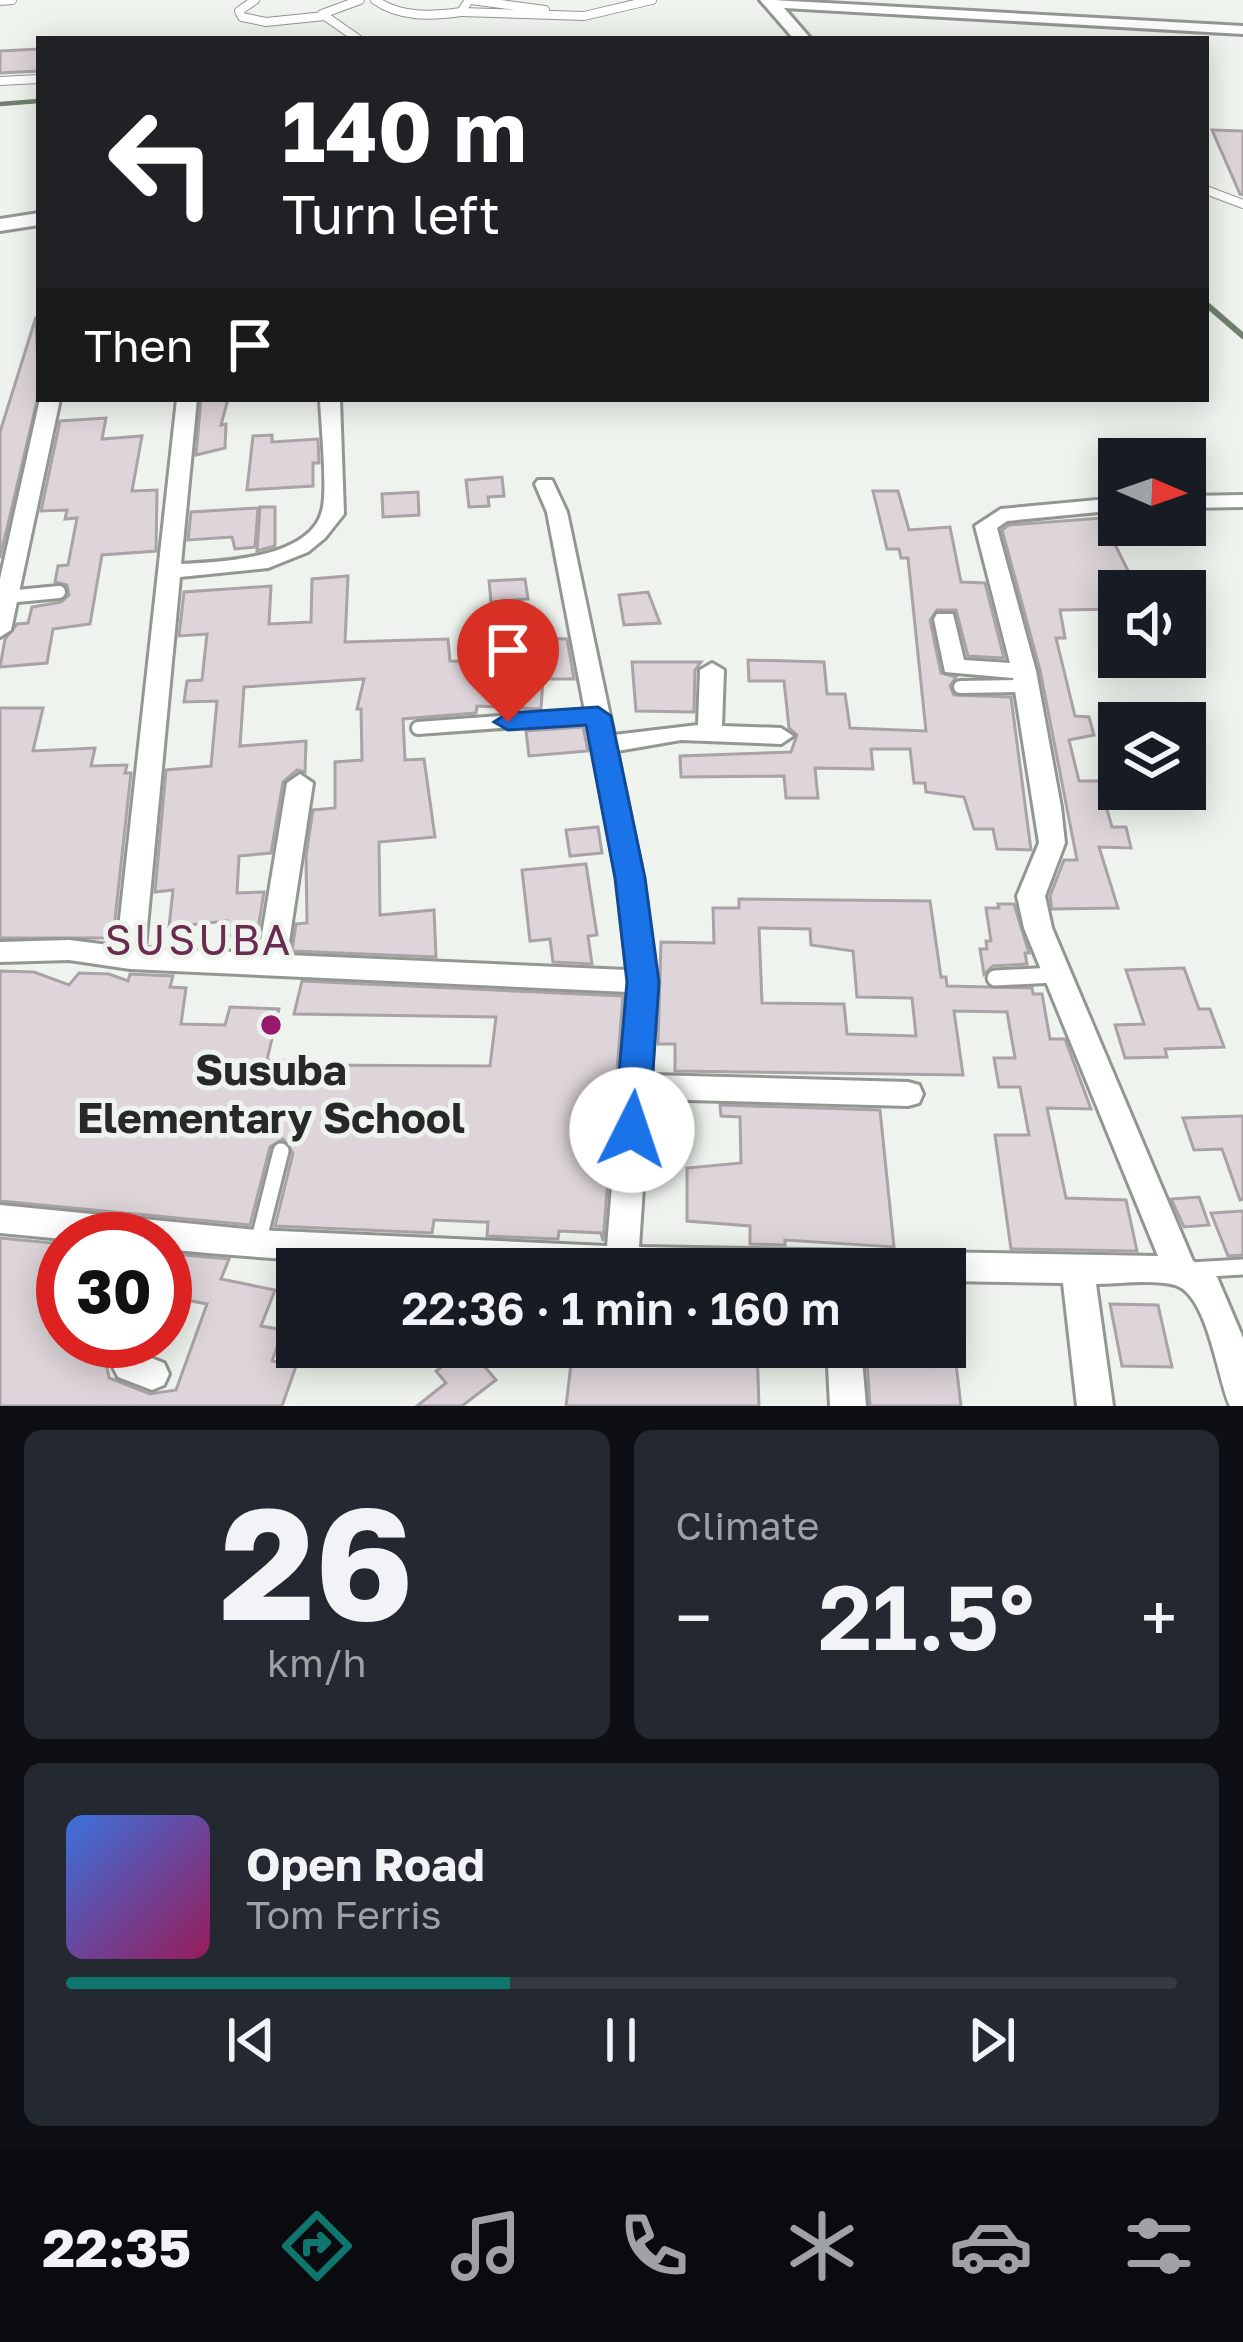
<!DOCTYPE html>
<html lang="en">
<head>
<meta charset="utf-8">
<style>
	:root { --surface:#171b24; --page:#242831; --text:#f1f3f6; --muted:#9ea1a6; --line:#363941; --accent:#0f766e }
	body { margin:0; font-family:"Golos Text",sans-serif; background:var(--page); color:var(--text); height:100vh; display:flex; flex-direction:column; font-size:45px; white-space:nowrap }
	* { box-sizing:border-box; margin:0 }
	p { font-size:39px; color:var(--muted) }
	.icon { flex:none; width:66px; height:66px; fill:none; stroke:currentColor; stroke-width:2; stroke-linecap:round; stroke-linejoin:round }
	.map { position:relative; height:1406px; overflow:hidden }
	.panel { display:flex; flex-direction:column; gap:24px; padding:24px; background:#0d0f14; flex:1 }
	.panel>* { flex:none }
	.top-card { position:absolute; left:36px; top:36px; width:1173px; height:366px; border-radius:0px; box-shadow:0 6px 30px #0003; background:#202124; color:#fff; overflow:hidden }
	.needle { width:78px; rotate:92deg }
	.fabs { position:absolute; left:1098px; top:438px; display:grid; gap:24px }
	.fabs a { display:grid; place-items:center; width:108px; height:108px; border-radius:0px; background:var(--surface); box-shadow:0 6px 30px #0003; font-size:60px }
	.speed { position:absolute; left:36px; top:1212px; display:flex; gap:24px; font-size:60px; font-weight:700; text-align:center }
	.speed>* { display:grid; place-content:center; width:156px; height:156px; border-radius:50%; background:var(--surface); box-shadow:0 6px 30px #0003; line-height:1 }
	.speed .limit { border:18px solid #d22; background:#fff; color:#111 }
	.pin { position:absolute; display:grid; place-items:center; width:102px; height:102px; color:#fff; margin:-123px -51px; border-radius:50% 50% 50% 0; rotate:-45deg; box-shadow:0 0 12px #0007 }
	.pin .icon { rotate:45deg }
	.me { position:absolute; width:132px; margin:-66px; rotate:4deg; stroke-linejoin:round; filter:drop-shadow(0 0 9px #0008) }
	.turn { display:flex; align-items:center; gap:42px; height:252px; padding:0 48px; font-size:54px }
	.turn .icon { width:156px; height:156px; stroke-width:2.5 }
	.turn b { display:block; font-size:84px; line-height:102px }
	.then { display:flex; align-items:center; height:114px; padding:0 48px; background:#0003; gap:24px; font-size:45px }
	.big { font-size:90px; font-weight:600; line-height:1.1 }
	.panel .card { flex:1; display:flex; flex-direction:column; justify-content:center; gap:18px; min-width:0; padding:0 42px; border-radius:18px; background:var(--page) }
	.panel .dial { align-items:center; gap:0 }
	.dial b { font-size:156px; line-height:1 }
	.song { display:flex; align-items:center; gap:36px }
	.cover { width:144px; height:144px; border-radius:18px; background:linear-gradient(135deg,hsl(220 70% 55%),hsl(330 70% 35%)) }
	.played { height:12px; border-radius:6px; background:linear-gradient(90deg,var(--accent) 40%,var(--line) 40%) }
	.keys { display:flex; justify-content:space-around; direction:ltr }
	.heat { display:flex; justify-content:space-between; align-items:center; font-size:66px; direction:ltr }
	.panel .tiles { flex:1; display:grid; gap:24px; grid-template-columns:1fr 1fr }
	.card:last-child { grid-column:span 2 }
	.trip { position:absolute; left:276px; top:1248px; width:690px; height:120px; border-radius:0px; background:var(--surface); box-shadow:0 6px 30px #0003; font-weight:600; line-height:120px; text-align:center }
	.tabs { display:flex; height:192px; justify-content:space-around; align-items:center; background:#090b0e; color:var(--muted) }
	.tabs .icon { width:84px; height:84px }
	.tabs .active { color:var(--accent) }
	.tabs b { font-size:54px; color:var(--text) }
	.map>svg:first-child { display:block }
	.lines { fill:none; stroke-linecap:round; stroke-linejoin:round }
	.stream-far1 { stroke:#70816e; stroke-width:4.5 }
	.stream { stroke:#70816e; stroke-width:6 }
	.building { fill:#ddd5d9; stroke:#a9a2a6; stroke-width:3; fill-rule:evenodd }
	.service-far2-casing { stroke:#939792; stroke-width:10 }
	.service-far1-casing { stroke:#939792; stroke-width:18 }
	.service-casing { stroke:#939792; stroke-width:21 }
	.minor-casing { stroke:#939792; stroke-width:6 }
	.tertiary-casing { stroke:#939792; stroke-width:6 }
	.service-far2 { stroke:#fff; stroke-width:8 }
	.service-far1 { stroke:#fff; stroke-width:12 }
	.service { stroke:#fff; stroke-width:15 }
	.minor { fill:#fff; fill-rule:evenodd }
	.tertiary { fill:#fff; fill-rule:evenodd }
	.route { fill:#1a73e8; stroke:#114b97; stroke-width:3 }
	.poi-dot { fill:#99196e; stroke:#eef3ed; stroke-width:4.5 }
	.labels { text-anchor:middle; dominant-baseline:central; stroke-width:10; stroke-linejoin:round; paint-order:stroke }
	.quarter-label { font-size:42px; letter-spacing:3px; fill:#692b50; stroke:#eef3ed }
	.near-poi-label { font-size:42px; font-weight:bold; fill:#272927; stroke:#eef3ed }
</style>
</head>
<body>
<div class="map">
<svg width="1243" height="1406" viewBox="0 0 1243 1406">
	<rect width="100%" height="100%" fill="#eef3ed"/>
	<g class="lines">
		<path class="stream-far1" d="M0,104L39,101"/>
		<path class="stream" d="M1206,304L1243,336"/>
	</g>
	<g class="building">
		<path d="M39,49V71L0,73V51Z"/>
		<path d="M1212,130L1243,131V195L1240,194Z"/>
		<path d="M36,317L39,392L0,558V432Z"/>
		<path d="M201,399H228L221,425L226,424L225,448L196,455Z"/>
		<path d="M106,418L102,439L142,436L132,491L157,490L156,551L102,555L90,624L53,629L47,663L0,667L5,639L17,624L28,623L32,607L61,602L69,595L67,585L55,582L58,566L68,565L77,518L65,519L67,510L41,511L60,421Z"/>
		<path d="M272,435V442L318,439L319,463H313V486L247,490L253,436Z"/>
		<path d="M502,477L504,496L488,497L489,506L469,507L466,480Z"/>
		<path d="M873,491H898L909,530L950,527L961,582L985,583L1004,658L968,656L956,610H937L930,620L941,673L956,677L950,686L954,695L1011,697L1031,850L997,849L993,829H974L964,797L926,792L925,783H914L910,749H871L873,769L815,768L818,798H786L784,776L681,777L680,756L791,752L797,735L789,728L784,681H749L748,660L824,662L827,694H845L850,728L926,731L908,558H901L899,549H887Z"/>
		<path d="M418,492L419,515L383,517L382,494Z"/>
		<path d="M260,507H275V546L257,551Z"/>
		<path d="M258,508L255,547L235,549L232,537L188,540L191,512Z"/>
		<path d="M1102,518L1138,591H1119V609L1060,610L1065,638H1056L1075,716L1089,717L1094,735L1069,740L1079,781H1099L1112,827H1126L1131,848L1099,847L1118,908L1052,909L1050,896L1064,860H1077L1040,670L1002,530L1009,525Z"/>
		<path d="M348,576L345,642L448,639L450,661L492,662L495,637L567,639L574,679H543L541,709L477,706L476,713L403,719L405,760L424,759L435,837L379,842L380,915L434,910L436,957L292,951L296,924L307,923L306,856L313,810L335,808V762L362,760L361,709H357L364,679L244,687L240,746L306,741L305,772L297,770L283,782L271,853L239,856L237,893L264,892L255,948H245L246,934L226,936L227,921L169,927L173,890L155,892L166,770L211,766L217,701L184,702L187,681L202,680L207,634L179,636L184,592L271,586L269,624L311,622L312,579Z"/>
		<path d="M525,579L528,599L491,602L489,581Z"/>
		<path d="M648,592L660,623L624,625L619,595Z"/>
		<path d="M632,662H701L695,670L694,712L636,711Z"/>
		<path d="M0,708H43L33,751L95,748L91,766L127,765L125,773H131L113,938H0Z"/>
		<path d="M583,727L588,751L529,756L526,731Z"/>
		<path d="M598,827L602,853L570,856L566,830Z"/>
		<path d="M586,864L597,935L588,936L592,964L553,962L550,939L530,941L522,870Z"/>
		<path d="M739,899L930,901L941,977H946L947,986L1032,988L1033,994H1042L1050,1039H1065L1091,1109L1047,1108L1066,1198L1126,1200L1137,1251L1011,1249L995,1135H1029L1020,1087H999L994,1058H1015L1007,1012L954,1011L963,1075L675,1071V1044H658L661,942L714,943L713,908H739ZM759,928L810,929L811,945L853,951L857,997L912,998L916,1036L847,1034L844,1004L762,1003Z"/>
		<path d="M998,904H1014L1029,953H1025L1027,964L993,966L984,974L980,949H987L986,941H991L986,908H999Z"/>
		<path d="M1184,968L1199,1009H1210L1224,1047L1165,1049L1167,1057L1125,1058L1115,1025L1144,1024L1126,970Z"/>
		<path d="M0,971L34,972L69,985L79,973L109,974L128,981L130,974L173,976L170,987L186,988L181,1024L225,1025L230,1007L279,1009L267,1060L304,1061L303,1065L490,1066L496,1017L294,1014L302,981L623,996L603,1241L601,1233L559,1231L558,1239L487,1236L488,1222H482L434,1220L432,1233L275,1226L293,1153L283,1139L270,1147L250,1225L0,1201Z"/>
		<path d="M720,1105L880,1110L894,1247L785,1240V1245L750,1244V1226L687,1221V1168L741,1163L740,1117L721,1116Z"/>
		<path d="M1243,1116V1199L1240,1200L1222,1149L1194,1150L1183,1118Z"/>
		<path d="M1199,1197L1209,1225L1184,1227L1171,1199Z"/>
		<path d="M1243,1211V1255L1228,1256L1211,1213Z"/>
		<path d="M0,1238L63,1244V1341H113L105,1357L109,1378L150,1394L176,1390L207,1304L165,1296V1275L174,1254L229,1259L221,1279L275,1290L261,1326L284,1330L272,1361L296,1366L282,1406H0Z"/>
		<path d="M1110,1304L1158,1305L1172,1367L1122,1366Z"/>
		<path d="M468,1347L496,1380L462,1406H417L446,1383L436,1371Z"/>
		<path d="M573,1347H757L759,1406H566Z"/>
		<path d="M866,1347H954L961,1406H870Z"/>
	</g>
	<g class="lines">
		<defs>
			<g id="service-far2">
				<path d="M255,0L239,11L242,17L266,22L325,16L358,39"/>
				<path d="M375,0C400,18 432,16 461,12L469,0"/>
				<path d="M471,0L545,10"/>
				<path d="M0,1L12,0"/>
				<path d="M461,12L584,16L652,0"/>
				<path d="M322,14L360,0"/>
				<path d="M0,81L39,79"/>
				<path d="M1206,190L1243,204"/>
			</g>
			<g id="service-far1">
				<path d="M7,597L59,592"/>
				<path d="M960,687L1024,686"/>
				<path d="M418,728L598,715"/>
			</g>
			<g id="service">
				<path d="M995,978L1055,975"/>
				<path d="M258,1243L281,1151"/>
				<path d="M1190,1270L1243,1267"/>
			</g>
			<g id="minor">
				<path d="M772,0L1243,26V34L767,7V1Z"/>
				<path d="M40,399H60L11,630L0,637V579Z"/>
				<path d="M177,399H197L181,564C219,562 310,559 322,511C328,491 321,424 320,399H340L344,514L325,538L308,552L268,568L180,577L145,948L259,953L287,783L300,774L313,783L287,955L627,970L617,878L547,512L535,484L538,480H552L567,512L614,735L698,725L700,670L712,663L724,670L722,726L781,728L793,736L781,744L681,740L617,751L643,878L657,982L651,1075L908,1082L919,1085L923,1094L919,1103L908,1106L649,1099L639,1247L1158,1256L1024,928L1017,896L1039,843L1013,678L945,672L934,619L937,614H953L964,660L1010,663L975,526L1001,509L1119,498V510L1007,521L997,528L1036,671L1061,807L1065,843L1045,896L1052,928L1193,1261L1217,1277L1243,1338V1406H1230C1217,1377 1208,1295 1175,1285C1152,1279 1120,1284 1096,1284L1113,1406H1077L1063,1283L945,1281V1269C685,1269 424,1275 165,1249V1239H63L0,1233V1205L257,1230L607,1246L628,992L130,969L69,960L0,962V942L69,940L117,946Z"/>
				<path d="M1243,495V507L1185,508V496Z"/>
				<path d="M118,1341H153L146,1356L164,1363L169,1374L164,1385L152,1390L118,1377L109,1359Z"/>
				<path d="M827,1347H861L866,1406H830Z"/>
			</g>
			<g id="tertiary">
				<path d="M760,0H777L811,39H794Z"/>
				<path d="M39,213V225L0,231V219Z"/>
			</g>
		</defs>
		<use href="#service-far2" class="service-far2-casing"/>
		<use href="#service-far1" class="service-far1-casing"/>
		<use href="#service" class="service-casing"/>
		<use href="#minor" class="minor-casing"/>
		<use href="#tertiary" class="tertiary-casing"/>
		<use href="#service-far2" class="service-far2"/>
		<use href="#service-far1" class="service-far1"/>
		<use href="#service" class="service"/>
		<use href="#minor" class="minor"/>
		<use href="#tertiary" class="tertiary"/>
	</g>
	<path class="route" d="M598,707L611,716L645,878L659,982L649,1130L644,1141L632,1145L619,1141L614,1130L627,982L615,878L586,725L508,730L494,722L508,713Z"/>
	<circle class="poi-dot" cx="271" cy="1025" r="12"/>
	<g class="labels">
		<g class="quarter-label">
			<text x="199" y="939">SUSUBA</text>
		</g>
		<g class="near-poi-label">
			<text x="271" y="1069">Susuba<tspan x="271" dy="48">Elementary School</tspan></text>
		</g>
	</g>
</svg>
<div class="fabs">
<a><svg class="needle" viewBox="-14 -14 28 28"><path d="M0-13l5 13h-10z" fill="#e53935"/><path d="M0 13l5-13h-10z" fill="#9ea1a6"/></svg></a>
<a><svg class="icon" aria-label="sound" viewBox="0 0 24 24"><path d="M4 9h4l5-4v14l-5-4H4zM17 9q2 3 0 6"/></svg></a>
<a><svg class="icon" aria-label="layers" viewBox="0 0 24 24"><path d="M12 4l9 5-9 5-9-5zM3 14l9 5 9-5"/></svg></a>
</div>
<div class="speed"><div class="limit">30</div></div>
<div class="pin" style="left:508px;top:722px;background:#d93025"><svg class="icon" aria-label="arrive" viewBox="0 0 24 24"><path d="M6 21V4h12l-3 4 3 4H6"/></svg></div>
<svg class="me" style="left:632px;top:1130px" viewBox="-20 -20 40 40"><circle r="19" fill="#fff"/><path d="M0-13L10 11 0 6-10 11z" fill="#1a73e8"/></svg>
<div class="trip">22:36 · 1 min · 160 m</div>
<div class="top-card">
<div class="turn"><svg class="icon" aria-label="left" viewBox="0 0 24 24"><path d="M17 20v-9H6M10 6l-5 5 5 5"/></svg><div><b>140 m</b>Turn left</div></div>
<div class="then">Then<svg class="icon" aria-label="arrive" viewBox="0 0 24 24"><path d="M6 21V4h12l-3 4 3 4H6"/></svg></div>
</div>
</div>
<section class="panel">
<div class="tiles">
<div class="card dial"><b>26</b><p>km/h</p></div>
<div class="card"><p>Climate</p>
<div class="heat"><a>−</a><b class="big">21.5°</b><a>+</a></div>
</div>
<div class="card">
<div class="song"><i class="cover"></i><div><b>Open Road</b><p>Tom Ferris</p></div></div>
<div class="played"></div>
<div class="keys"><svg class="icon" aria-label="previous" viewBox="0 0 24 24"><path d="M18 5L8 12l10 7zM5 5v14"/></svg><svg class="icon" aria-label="pause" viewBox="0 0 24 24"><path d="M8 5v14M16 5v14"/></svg><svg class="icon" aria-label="next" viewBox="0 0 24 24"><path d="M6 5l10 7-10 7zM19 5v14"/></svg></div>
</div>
</div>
</section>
<nav class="tabs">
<b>22:35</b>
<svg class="icon active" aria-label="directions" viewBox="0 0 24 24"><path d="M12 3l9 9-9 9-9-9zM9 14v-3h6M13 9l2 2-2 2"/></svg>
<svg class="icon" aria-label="music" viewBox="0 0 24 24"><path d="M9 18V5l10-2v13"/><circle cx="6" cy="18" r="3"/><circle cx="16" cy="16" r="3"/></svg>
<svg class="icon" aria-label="phone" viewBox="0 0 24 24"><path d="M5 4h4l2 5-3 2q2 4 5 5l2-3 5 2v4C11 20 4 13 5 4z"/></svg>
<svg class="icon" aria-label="climate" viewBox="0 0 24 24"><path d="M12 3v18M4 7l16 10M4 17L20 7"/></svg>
<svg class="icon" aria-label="car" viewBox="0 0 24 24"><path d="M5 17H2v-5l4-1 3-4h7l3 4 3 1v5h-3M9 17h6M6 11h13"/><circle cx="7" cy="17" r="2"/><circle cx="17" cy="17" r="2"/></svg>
<svg class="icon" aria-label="filters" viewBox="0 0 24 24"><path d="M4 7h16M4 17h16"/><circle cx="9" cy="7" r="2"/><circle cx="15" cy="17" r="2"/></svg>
</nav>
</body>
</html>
